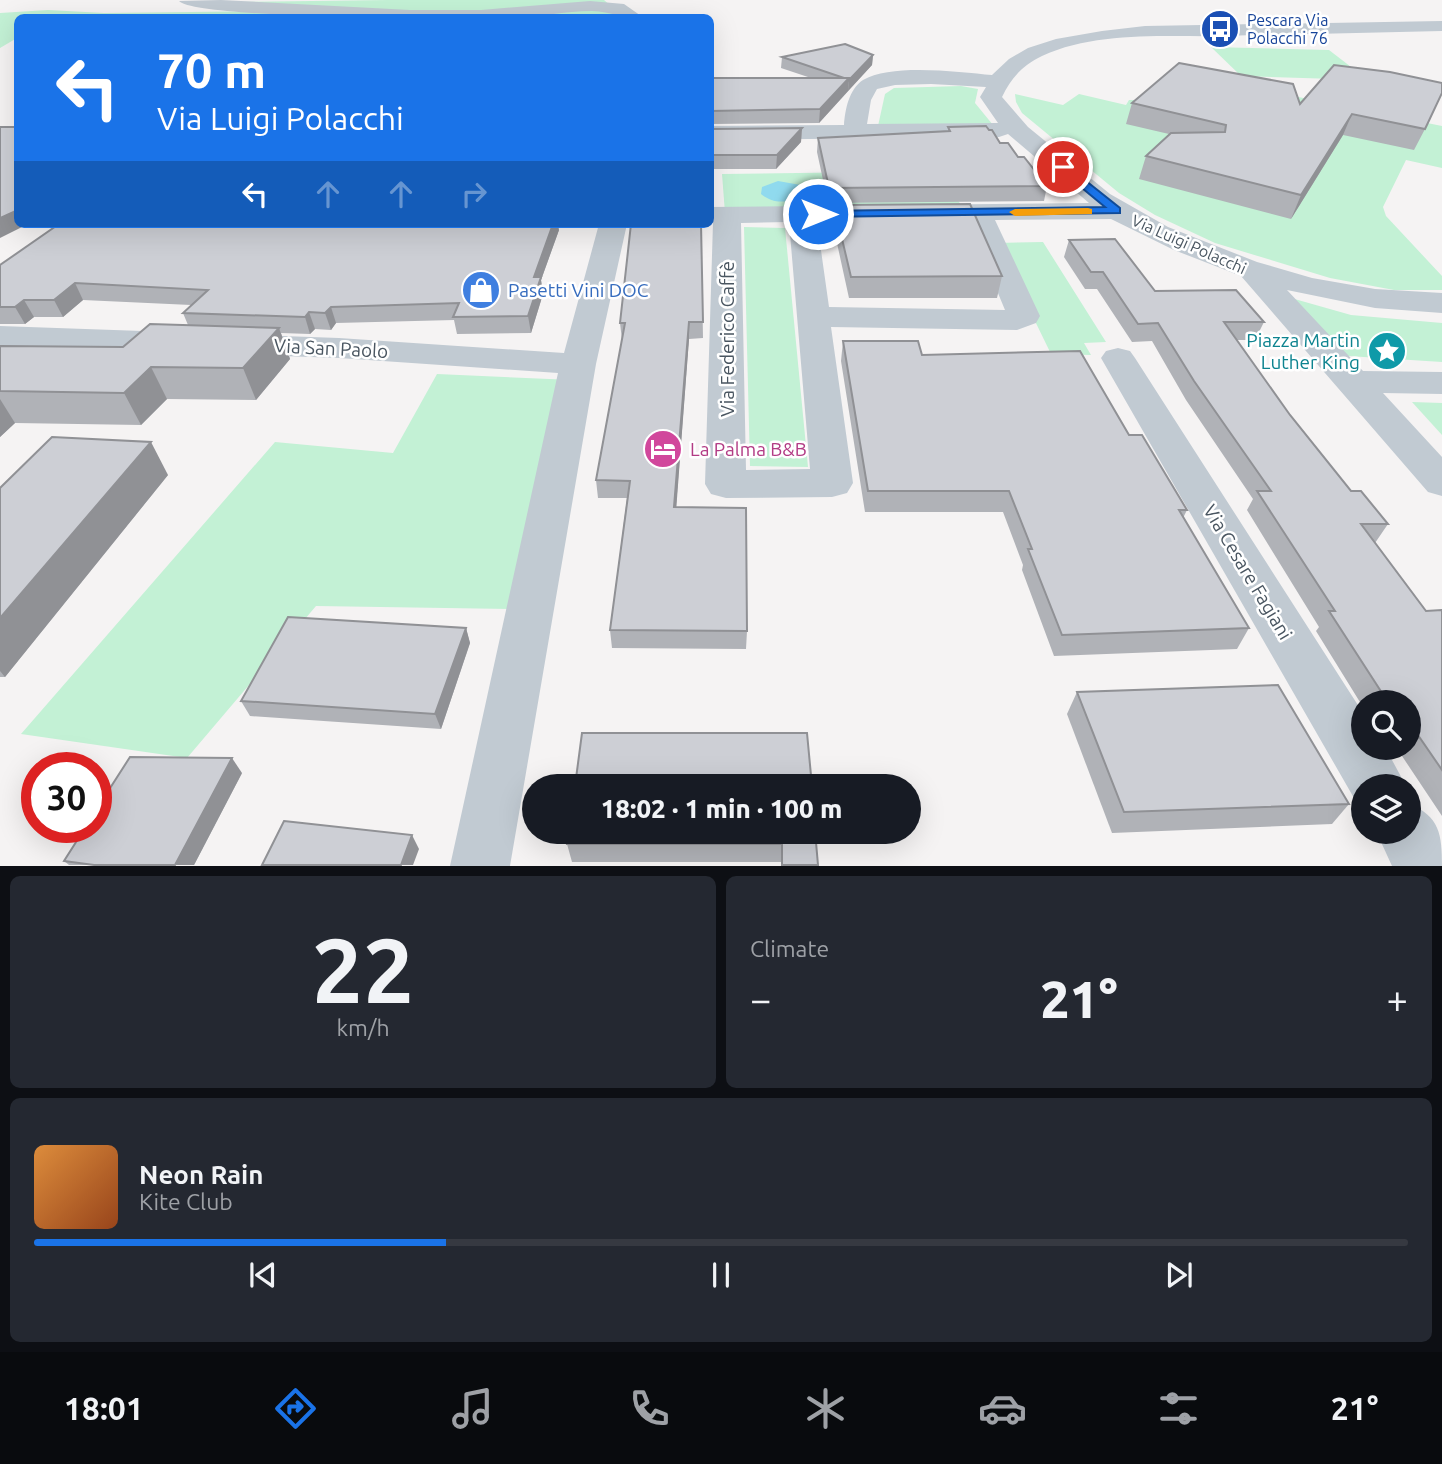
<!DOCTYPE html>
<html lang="en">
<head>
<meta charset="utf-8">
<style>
	:root { --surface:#171b24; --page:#242831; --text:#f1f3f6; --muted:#9ea1a6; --line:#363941; --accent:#1a73e8 }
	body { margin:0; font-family:Ubuntu,sans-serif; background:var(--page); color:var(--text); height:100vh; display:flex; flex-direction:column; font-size:26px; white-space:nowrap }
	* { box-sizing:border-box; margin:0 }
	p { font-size:23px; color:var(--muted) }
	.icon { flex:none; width:38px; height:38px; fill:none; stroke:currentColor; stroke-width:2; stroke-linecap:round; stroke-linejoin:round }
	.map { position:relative; height:866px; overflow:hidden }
	.side { display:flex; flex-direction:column; gap:10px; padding:10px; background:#0d0f14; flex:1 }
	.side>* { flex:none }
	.guide { position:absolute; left:14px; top:14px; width:700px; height:214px; border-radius:10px; box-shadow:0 7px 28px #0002; background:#1a73e8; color:#fff; overflow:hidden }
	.fabs { position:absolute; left:1351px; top:690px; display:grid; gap:14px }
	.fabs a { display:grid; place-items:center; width:70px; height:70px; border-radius:50%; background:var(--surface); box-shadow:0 7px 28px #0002; font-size:35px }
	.speed { position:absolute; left:21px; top:752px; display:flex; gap:14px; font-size:35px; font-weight:700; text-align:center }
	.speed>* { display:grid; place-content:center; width:91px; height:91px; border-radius:50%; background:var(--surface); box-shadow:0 7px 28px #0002; line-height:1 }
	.speed .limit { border:10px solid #d22; background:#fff; color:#111 }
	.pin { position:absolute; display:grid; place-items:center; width:60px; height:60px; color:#fff; margin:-30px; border:4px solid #fff; border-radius:50%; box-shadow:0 2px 7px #0007 }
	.me { position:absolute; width:77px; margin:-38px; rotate:90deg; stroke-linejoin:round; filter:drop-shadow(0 0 5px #0008) }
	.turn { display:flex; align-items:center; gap:24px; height:147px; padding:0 28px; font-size:32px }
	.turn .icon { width:91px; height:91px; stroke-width:2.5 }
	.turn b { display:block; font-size:49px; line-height:60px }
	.lanes { display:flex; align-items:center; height:66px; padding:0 28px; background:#0003; justify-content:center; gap:35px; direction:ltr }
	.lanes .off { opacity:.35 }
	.big { font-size:52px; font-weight:800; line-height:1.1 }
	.side .card { flex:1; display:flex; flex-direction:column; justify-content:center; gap:10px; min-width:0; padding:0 24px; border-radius:10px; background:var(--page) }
	.side .dial { align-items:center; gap:0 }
	.dial b { font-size:91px; line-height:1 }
	.song { display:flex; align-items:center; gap:21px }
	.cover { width:84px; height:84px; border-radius:10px; background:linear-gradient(135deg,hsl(30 70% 55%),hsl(20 70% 35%)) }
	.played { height:7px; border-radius:4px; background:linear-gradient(90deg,var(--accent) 30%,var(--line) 30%) }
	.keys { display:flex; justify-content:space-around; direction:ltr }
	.heat { display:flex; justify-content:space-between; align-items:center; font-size:38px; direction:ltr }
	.side .tiles { flex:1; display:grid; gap:10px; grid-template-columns:1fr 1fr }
	.card:last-child { grid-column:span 2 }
	.trip { position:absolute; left:522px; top:774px; width:399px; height:70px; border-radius:35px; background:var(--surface); box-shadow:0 7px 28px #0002; font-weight:800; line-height:70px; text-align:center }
	.menu { display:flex; height:112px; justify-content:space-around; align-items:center; background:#090b0e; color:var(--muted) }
	.menu .icon { width:49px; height:49px }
	.menu .on { color:var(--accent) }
	.menu b { font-size:32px; color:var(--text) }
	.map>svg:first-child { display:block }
	.green { fill:#c3f1d5 }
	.water { fill:#90daee }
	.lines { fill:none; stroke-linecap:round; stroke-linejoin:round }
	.minor { fill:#c1cad2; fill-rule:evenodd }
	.wall { fill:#b0b2b7 }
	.shaded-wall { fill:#909195 }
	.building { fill:#cdcfd5; stroke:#909195; stroke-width:2 }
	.route { fill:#1a73e8; stroke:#114b97; stroke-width:2 }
	.slow { fill:#f59e0b }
	.labels { text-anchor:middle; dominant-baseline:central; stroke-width:5; stroke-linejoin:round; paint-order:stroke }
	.far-transit-label { font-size:16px; fill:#164399; stroke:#fff; text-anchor:start }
	.far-street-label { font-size:16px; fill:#4a5661; stroke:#fff }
	.shop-label { font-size:19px; fill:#366cbe; stroke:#fff; text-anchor:start }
	.street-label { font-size:19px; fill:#4a5661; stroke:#fff }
	.culture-label { font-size:19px; fill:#0d838f; stroke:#fff; text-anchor:end }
	.hotel-label { font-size:19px; fill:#b23c85; stroke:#fff; text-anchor:start }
</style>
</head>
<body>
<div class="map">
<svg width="1442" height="866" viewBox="0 0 1442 866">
	<rect width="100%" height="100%" fill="#f5f3f3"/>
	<g class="green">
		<path d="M388,0H604L624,17L18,18L17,38L0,48V13L48,10L104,13L289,11L235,2Z"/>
		<path d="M1211,47L1329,50L1368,80L1241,76Z"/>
		<path d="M1180,73L1442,126V168L1406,160L1383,207L1386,216L1442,276V290H1394L1330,278L1215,243L1155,215L1119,193L1022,113L1016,102L1015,94L1063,105L1079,94L1126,105L1129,100H1150Z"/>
		<path d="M961,86L978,89L975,103L993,125L878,126L885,94L894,88Z"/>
		<path d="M942,171L964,211L725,213L722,174Z"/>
		<path d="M744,227L785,228L808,467L750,466Z"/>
		<path d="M1043,242L1106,342L1084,343L1091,355L1051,354L997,243Z"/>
		<path d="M1291,298L1351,315L1442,323V362L1348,356Z"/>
		<path d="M437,374L573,380L518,609L316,606L187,758L21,734L275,442L393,453Z"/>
		<path d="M1412,402L1442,403V435Z"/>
	</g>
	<path class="water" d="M778,181L806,186L845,188L877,198L795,199C783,203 772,203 761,194L762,187Z"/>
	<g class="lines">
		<g class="minor">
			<path d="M221,0L410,10H481L590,1L624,4L644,18C624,18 611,12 592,11C565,11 538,17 512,18C470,19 195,19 179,1Z"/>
			<path d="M1442,21V31C1369,33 1295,34 1222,36C1165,37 1096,31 1042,56C1023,65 1011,78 1002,97L1028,127L1110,194L1168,227L1257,262L1312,278L1375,289L1442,293V313L1375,308L1287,290L1363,371L1442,372V394L1383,393L1442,457V496L1428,492L1241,276L1174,250L1111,219L995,220L1040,316L1036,323L1017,330L831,327L853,483L847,493L832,497L726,498L711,494L705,484L713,223H710V207L1089,203L1008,134L999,137L710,140V126L844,125C845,110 849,89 863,80C891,63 960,72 992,75L1009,59L1028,48L1056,39L1102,31L1145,26ZM931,84L986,87L980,97L998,123L867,124L871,100L877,89L895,85ZM968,221L1005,310L829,307L817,222ZM789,222L810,469L746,470L741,223Z"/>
			<path d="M599,224H627L596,364L510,866H450L558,373L339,358L0,346V326L339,338L564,353Z"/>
			<path d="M1118,348L1130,351L1135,358L1363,713V747H1385L1406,786H1363V807L1358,805L1101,358L1106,351Z"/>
			<path d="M1409,804C1440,816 1442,835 1442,866H1392L1376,831H1409Z"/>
		</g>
	</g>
	<g class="wall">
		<path d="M873,55L872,65L819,123L710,124V78H811L781,68L782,57Z"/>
		<path d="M1132,103L1300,104L1425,129L1414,150L1343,135L1291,219L1139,179L1146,156L1169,134L1126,124Z"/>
		<path d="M948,127L989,130L1000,143L1018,157L1047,186L1044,201L828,203L817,152L818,138L948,131Z"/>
		<path d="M802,128L801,142L776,169H710V129Z"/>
		<path d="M834,205L1002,276L997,298H849L833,225Z"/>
		<path d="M701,224L703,338L689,339L676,507L747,631L746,649L612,648L610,630L627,498H598L596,480L622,340L620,323Z"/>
		<path d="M559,230L541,280L543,294L531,333L457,334L454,320L336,323L331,330L315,329L310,334L281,333L290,359L256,400L167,399L141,425L15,423L0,437V346L123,347L188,325L183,313L191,305L83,300L63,317H34L25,324H0V265Z"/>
		<path d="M1069,240L1155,291L1264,322L1255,340H1236L1290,415L1351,491L1388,524L1375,543L1426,611L1442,610V816L1396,747H1409V702H1363V707L1316,631L1319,627L1247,510L1253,499L1186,400L1152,341L1132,342L1097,289H1085L1064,257Z"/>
		<path d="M843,341L922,355L1129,435L1187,510L1183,518L1249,628L1237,649L1054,656L1022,570L1023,565L1003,512H865L841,361Z"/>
		<path d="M168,475L5,677H0V488Z"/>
		<path d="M466,628L470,643L441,729L250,716L241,701Z"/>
		<path d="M1077,692L1349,804L1332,824L1112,833L1067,714Z"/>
		<path d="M242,773L194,865H69L64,861Z"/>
		<path d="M815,831L818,865H781V862H572L567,844Z"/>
	</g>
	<g class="shaded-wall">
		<path d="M873,55L872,65L848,91L849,80Z"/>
		<path d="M849,78L848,91L819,123L820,109Z"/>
		<path d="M1352,114L1343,135L1291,219L1301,195Z"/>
		<path d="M802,128L801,142L776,169L777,155Z"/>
		<path d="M18,210V224H28L0,238V218Z"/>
		<path d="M553,224H558L559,230L541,280L543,294L531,333L528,316L534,277Z"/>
		<path d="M75,283L83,300L63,317L54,300Z"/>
		<path d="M24,300L34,317L25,324L15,307Z"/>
		<path d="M331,307L336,323L331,330L325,313Z"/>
		<path d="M309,312L315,329L310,334L305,317Z"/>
		<path d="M689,322V339L675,525L674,507Z"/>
		<path d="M279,328L290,359L256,400L243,368Z"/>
		<path d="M151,367L167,399L141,425L124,393Z"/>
		<path d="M0,399L15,423L0,437Z"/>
		<path d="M151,442L168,475L5,677L0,671V618Z"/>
		<path d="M466,628L470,643L441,729L435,714Z"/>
		<path d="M232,758L242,773L194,865H175Z"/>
		<path d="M412,835L419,849L413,865H401Z"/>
	</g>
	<g class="building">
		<path d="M845,44L873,55L849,80V78H844L782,57Z"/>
		<path d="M1179,63L1293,84L1300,104L1334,65L1390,72L1442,83V93L1425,129L1352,114L1301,195L1146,156L1171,133L1225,132L1226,125L1132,103Z"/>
		<path d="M710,78H849L820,109L710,111Z"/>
		<path d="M986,126L989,130H992L1000,143H1008L1018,157H1024L1047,186L829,188L818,138L950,131L948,127Z"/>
		<path d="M0,127H18V210L0,218Z"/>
		<path d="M802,128L777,155H710V129Z"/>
		<path d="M970,204L1002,276L851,277L834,205Z"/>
		<path d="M59,224H553L534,277H541L528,316L453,317L459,303L331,307L325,313L309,312L305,317L183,313L208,290L75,283L54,300H24L15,307H0V265Z"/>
		<path d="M631,224H701L703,322H689L674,507L746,508L747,631L610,630L630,481L596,480L625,323H620Z"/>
		<path d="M1115,239L1155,291L1236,290L1264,322H1224L1290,415L1351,491H1361L1388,524H1361L1426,611L1442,610V770L1409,722V702H1395L1391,696H1384L1329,611H1335L1257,491H1271L1194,381L1158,323L1138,324L1103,272H1091L1069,240Z"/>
		<path d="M150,324L279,328L243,368L151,367L124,393L0,391V346L123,347Z"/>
		<path d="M843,341H918L922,355L1080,351L1129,435H1142L1187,510H1179L1249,628L1062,635L1028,549H1032L1009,491H868Z"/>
		<path d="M52,437L151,442L0,618V488Z"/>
		<path d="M288,617L466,628L435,714L241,701Z"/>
		<path d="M1278,685L1349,804L1124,812L1077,692Z"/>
		<path d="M582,733H807L812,786H575Z"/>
		<path d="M130,757L232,758L175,865H94L64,861L85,828H96V810Z"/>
		<path d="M284,821L412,835L401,865H262Z"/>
		<path d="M569,831H815L818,865H782V844H567Z"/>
	</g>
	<path class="route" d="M1059,165H1066L1120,208V213L818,217L812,214L818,211L1105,207L1059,169Z"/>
	<path class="slow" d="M1088,208L1092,209V214L1015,216L1009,212L1015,209Z"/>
	<defs>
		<symbol id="bus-disc" viewBox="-11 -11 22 22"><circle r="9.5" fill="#1a4fb4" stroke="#fff"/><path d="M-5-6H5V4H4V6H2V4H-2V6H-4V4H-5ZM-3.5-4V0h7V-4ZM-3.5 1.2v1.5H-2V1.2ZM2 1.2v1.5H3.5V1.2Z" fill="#fff"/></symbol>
		<symbol id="shop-disc" viewBox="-11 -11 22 22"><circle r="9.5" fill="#3f7fe0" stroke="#fff"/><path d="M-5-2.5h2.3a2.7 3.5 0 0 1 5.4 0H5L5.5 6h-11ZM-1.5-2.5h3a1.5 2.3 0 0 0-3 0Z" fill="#fff"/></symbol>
		<symbol id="sight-disc" viewBox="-11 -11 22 22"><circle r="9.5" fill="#0f9aa8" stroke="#fff"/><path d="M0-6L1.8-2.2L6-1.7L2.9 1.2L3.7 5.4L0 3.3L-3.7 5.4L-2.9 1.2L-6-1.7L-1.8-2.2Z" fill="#fff"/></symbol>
		<symbol id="hotel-disc" viewBox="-11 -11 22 22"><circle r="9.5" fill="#d1479c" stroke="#fff"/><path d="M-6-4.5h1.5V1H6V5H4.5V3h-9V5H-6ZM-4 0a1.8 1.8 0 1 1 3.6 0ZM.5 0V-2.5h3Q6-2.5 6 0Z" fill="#fff"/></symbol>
	</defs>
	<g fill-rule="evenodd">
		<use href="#bus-disc" x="1198" y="7" width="44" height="44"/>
		<use href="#shop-disc" x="459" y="268" width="44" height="44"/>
		<use href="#sight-disc" x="1365" y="329" width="44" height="44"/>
		<use href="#hotel-disc" x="641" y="427" width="44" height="44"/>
	</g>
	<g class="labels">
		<g class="far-transit-label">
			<text x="1247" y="20">Pescara Via<tspan x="1247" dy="18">Polacchi 76</tspan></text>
		</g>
		<g class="far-street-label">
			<text transform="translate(1189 244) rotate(24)">Via Luigi Polacchi</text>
		</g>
		<g class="shop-label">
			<text x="508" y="290">Pasetti Vini DOC</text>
		</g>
		<g class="street-label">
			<text transform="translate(727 339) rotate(-90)">Via Federico Caffè</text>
			<text transform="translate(331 348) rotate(3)">Via San Paolo</text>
			<text transform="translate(1248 572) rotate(59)">Via Cesare Fagiani</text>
		</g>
		<g class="culture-label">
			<text x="1360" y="340">Piazza Martin<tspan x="1360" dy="22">Luther King</tspan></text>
		</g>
		<g class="hotel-label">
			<text x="690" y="449">La Palma B&amp;B</text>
		</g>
	</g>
</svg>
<div class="fabs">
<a><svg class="icon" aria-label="search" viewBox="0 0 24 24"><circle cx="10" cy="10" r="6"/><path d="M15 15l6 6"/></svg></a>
<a><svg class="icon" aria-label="layers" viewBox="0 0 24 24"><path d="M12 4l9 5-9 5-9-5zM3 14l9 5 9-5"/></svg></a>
</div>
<div class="speed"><div class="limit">30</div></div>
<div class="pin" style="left:1063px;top:167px;background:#d93025"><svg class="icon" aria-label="arrive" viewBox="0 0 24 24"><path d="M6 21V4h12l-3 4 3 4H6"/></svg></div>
<svg class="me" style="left:818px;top:214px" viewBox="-20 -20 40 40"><circle r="17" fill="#1a73e8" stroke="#fff" stroke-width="3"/><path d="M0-11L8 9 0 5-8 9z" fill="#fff"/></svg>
<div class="trip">18:02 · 1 min · 100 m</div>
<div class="guide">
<div class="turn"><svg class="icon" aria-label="left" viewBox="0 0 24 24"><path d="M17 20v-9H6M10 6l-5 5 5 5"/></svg><div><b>70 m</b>Via Luigi Polacchi</div></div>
<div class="lanes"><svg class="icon" aria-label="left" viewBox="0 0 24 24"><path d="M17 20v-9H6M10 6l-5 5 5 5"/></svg><svg class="icon off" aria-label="ahead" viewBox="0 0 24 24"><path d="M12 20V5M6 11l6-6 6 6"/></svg><svg class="icon off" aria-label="ahead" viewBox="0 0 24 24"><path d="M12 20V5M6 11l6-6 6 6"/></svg><svg class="icon off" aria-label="right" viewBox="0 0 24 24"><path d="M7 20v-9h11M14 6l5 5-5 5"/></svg></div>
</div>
</div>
<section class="side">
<div class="tiles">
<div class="card dial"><b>22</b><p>km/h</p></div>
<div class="card"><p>Climate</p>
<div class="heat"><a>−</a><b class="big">21°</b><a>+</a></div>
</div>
<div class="card">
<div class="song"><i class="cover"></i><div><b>Neon Rain</b><p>Kite Club</p></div></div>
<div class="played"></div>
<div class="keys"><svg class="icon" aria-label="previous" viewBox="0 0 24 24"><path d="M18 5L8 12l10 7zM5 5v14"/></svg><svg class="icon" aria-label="pause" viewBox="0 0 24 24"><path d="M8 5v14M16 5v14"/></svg><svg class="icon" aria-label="next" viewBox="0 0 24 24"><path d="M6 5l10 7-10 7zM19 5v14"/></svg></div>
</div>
</div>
</section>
<nav class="menu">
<b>18:01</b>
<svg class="icon on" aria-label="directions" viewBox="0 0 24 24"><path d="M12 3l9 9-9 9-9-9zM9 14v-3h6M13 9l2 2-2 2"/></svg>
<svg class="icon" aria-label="music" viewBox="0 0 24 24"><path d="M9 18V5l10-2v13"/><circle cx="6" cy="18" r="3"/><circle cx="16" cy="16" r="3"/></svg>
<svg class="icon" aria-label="phone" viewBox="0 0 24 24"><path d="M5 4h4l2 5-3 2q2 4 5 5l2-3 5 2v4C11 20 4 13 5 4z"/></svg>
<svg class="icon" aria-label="climate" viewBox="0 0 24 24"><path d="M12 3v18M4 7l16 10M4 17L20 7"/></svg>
<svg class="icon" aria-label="car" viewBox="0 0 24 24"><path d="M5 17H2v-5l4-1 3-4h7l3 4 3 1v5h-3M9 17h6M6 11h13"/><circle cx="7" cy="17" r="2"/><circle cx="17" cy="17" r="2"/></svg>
<svg class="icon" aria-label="filters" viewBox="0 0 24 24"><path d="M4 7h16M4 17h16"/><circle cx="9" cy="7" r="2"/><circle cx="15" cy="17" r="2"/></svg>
<b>21°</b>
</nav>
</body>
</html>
